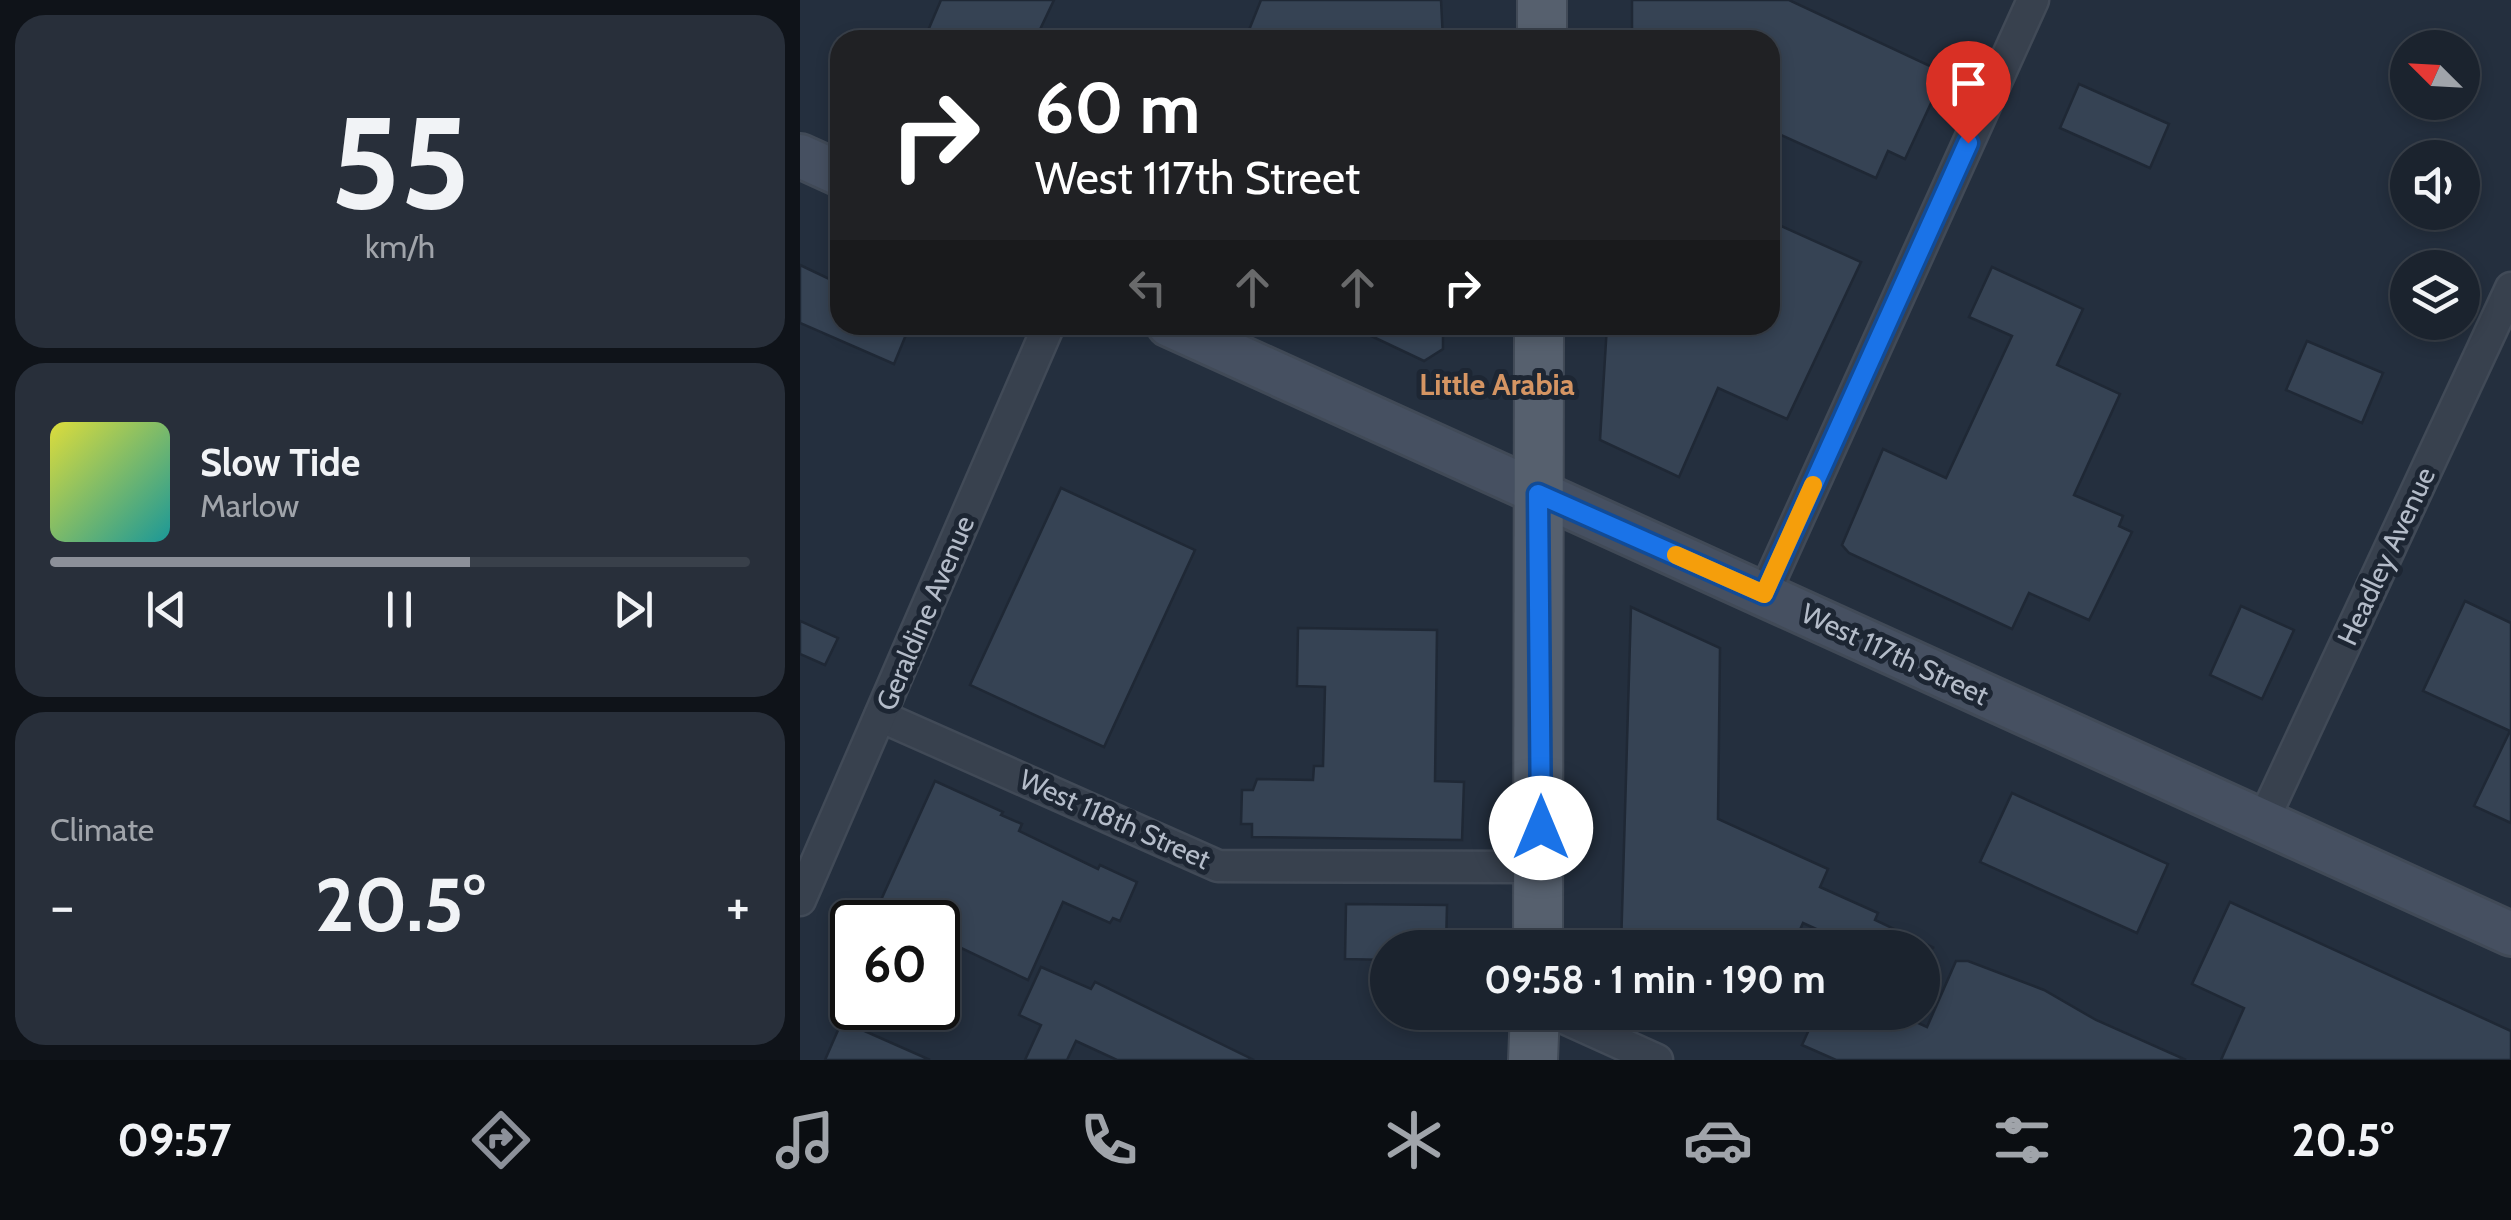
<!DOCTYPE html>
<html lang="en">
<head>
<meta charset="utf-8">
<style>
	:root { --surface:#1b232e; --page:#282f3a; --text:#f1f3f6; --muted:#a0a4aa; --line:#39404a; --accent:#8c9099 }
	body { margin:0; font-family:Cabin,sans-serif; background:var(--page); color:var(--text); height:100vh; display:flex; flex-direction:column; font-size:38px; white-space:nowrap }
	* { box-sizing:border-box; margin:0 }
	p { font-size:32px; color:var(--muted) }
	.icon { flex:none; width:55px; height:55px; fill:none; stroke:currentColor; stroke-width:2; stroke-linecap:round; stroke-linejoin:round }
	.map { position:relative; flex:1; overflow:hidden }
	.panel { display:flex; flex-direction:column; gap:15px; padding:15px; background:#0f1319; width:800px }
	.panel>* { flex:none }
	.hud { position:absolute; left:30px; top:30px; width:950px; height:305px; border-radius:30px; box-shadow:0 5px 15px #0003,0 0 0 2px var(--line); background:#202124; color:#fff; overflow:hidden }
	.needle { width:65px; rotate:294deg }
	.buttons { position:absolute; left:1590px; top:30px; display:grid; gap:20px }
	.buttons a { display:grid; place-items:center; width:90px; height:90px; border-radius:50%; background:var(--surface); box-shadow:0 5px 15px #0003,0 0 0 2px var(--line); font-size:50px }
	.speed { position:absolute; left:30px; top:900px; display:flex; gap:20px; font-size:50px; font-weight:700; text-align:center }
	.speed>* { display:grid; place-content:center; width:130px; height:130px; border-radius:50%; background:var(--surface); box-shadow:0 5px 15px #0003,0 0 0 2px var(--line); line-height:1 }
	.speed .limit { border:5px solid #111; border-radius:15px; background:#fff; color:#111 }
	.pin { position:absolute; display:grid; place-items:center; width:85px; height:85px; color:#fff; margin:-102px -42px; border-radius:50% 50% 50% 0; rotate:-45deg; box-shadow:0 0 10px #0007 }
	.pin .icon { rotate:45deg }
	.me { position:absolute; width:110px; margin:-55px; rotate:0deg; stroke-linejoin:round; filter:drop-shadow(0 0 8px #0008) }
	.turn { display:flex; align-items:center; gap:35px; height:210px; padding:0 40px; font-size:45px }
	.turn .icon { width:130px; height:130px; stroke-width:2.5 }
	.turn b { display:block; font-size:70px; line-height:85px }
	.lanes { display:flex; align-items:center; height:95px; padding:0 40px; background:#0003; justify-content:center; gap:50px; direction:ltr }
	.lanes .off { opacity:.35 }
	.big { font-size:75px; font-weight:800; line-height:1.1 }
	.panel .card { flex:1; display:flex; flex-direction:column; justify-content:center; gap:15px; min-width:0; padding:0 35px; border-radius:30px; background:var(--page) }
	.panel .dial { align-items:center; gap:0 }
	.dial b { font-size:130px; line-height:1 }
	.song { display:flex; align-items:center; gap:30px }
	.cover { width:120px; height:120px; border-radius:15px; background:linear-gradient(135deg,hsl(60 70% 55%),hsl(180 70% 35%)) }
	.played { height:10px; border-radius:5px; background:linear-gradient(90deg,var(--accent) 60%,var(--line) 60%) }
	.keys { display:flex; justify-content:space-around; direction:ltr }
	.heat { display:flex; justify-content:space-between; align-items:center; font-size:55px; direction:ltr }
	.trip { position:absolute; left:570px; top:930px; width:570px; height:100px; border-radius:50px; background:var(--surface); box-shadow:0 5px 15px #0003,0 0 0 2px var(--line); font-weight:800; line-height:100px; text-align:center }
	.dock { display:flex; height:160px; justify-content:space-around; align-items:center; background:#0b0e12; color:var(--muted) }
	.dock .icon { width:70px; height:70px }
	.dock .on { color:var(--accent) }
	.dock b { font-size:45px; color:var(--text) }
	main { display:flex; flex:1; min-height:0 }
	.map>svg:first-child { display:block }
	.building { fill:#364354; stroke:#1f2835; stroke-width:2.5 }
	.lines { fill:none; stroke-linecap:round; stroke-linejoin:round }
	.minor-casing { stroke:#414a57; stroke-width:35 }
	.secondary-casing { stroke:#414a57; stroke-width:48 }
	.primary-casing { stroke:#414a57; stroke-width:52 }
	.minor { stroke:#38414e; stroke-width:30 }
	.secondary { stroke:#465061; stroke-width:42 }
	.primary { stroke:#56606e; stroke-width:48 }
	.route-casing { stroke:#114b97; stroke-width:25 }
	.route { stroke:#1a73e8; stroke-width:18 }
	.slow { stroke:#f59e0b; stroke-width:18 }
	.labels { text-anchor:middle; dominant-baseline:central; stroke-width:10; stroke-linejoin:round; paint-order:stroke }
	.street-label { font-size:28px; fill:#b4bcc9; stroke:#1d2633 }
	.neighbourhood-label { font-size:30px; font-weight:bold; fill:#d59563; stroke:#1d2633 }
</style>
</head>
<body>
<main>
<section class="panel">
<div class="card dial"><b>55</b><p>km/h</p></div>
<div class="card">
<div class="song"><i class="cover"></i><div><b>Slow Tide</b><p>Marlow</p></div></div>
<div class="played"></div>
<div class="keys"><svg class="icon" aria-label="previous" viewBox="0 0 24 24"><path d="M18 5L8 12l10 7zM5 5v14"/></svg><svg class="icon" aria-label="pause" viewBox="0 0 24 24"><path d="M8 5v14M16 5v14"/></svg><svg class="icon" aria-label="next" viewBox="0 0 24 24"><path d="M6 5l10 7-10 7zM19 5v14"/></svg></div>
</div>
<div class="card"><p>Climate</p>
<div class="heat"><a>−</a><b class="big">20.5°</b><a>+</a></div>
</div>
</section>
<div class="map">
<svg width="1711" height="1060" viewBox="0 0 1711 1060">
	<rect width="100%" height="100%" fill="#242f3e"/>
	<g class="building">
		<path d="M141,0H254L235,40H124Z"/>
		<path d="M461,0H641L643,40H445Z"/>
		<path d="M832,0H989L1145,73L1105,159L1088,151L1076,178L970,130V40H832Z"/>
		<path d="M1279,84L1369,124L1350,168L1260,128Z"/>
		<path d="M970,221L1061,262L987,419L918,388L879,477L800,440L807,325H970Z"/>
		<path d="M0,265L40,284V325H110L94,364L0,323Z"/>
		<path d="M1192,267L1283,309L1257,365L1320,394L1274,495L1323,516L1319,526L1332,532L1289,620L1229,593L1212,629L1049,553L1042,545L1083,449L1146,478L1212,336L1169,317Z"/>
		<path d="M548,325H643V349L624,361Z"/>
		<path d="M1507,341L1583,373L1562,423L1486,390Z"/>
		<path d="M261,488L395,550L304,747L170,685Z"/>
		<path d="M1665,601L1711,623V823L1674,806L1710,731L1623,691Z"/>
		<path d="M1441,606L1494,630L1462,699L1410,675Z"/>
		<path d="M831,607L920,648L918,819L1028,869L1020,887L1078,913L1075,920L1134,948H1058L1003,923L992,948H821Z"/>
		<path d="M0,621L38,638L25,665L0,654Z"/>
		<path d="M498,628L637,630L635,781L664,782L662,840L452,837V824H441L442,790H453L457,779L513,780L514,766H523L525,687L497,686Z"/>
		<path d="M135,781L203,812L201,815L222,824L219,831L298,869L300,865L337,882L320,921L313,918L310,923L263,902L228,980L138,937V922H71Z"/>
		<path d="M1212,793L1368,864L1337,933L1180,862Z"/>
		<path d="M1430,902L1711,1031V1060H1421L1444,1008L1392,984Z"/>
		<path d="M546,904L647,905L646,948H588V960L545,959Z"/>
		<path d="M1156,961H1168L1244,990L1296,1020L1386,1060H1036L1002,1045L1017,1012H1094L1127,1027Z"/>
		<path d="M241,967L291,989L295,982L454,1060H317L276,1041L267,1060H225L241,1025L219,1015Z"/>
		<path d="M42,1021L130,1060H25Z"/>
	</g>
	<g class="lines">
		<defs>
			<g id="minor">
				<path d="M964,594L1233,0"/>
				<path d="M80,716L418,866L741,867"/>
				<path d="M1462,823L1711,288"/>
				<path d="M0,900L249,325"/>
				<path d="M751,1012L857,1060"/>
			</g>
			<g id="secondary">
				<path d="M0,156L40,174"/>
				<path d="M369,325L1711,934"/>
			</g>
			<g id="primary">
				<path d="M742,40V0"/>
				<path d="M738,948L739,325"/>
				<path d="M733,1060L735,1012"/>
			</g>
		</defs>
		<use href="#minor" class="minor-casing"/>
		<use href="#secondary" class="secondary-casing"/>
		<use href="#primary" class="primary-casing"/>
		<use href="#minor" class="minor"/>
		<use href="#secondary" class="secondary"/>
		<use href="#primary" class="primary"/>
	</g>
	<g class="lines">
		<defs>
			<path id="route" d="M741,828L738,494L964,594L1168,143"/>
		</defs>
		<use href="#route" class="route-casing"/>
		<use href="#route" class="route"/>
		<path class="slow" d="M876,555L964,594L1013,485"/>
	</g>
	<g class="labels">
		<g class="street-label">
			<text transform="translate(1586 556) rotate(-65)">Headley Avenue</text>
			<text transform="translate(125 613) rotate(-67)">Geraldine Avenue</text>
			<text transform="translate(1095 654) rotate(25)">West 117th Street</text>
			<text transform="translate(315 819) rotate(24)">West 118th Street</text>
		</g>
		<g class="neighbourhood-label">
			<text x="697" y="384">Little Arabia</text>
		</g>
	</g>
</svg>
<div class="buttons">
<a><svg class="needle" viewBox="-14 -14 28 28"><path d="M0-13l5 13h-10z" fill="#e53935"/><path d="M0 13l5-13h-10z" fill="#a0a4aa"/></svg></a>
<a><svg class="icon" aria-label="sound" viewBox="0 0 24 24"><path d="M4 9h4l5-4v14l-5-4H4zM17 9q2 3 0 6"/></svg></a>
<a><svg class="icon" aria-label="layers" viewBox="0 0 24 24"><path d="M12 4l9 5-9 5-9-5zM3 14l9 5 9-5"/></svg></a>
</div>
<div class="speed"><div class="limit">60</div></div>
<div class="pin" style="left:1168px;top:143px;background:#d93025"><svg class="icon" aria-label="arrive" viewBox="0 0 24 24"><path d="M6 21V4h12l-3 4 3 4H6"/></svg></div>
<svg class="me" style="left:741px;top:828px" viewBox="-20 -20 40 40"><circle r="19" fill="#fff"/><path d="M0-13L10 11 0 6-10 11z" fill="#1a73e8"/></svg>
<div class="trip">09:58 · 1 min · 190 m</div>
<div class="hud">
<div class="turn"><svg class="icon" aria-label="right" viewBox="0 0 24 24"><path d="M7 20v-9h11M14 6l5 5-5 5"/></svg><div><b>60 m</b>West 117th Street</div></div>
<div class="lanes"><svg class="icon off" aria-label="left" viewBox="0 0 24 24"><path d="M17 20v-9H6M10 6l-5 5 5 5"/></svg><svg class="icon off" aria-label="ahead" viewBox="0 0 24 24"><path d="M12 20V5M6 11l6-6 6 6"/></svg><svg class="icon off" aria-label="ahead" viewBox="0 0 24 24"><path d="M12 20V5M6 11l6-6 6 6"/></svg><svg class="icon" aria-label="right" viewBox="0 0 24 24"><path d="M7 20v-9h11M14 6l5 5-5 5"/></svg></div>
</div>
</div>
</main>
<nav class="dock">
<b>09:57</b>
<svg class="icon on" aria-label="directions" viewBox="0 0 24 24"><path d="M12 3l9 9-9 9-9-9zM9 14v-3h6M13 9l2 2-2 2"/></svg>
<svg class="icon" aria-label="music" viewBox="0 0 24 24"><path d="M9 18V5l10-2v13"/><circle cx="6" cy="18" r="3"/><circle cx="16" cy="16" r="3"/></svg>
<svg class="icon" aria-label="phone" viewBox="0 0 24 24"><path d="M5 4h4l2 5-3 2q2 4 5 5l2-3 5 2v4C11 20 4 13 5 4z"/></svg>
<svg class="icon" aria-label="climate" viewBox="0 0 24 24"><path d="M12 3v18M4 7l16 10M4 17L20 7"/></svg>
<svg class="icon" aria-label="car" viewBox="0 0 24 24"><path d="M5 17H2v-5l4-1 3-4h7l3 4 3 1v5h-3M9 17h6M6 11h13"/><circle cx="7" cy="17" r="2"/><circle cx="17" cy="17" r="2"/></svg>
<svg class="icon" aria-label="filters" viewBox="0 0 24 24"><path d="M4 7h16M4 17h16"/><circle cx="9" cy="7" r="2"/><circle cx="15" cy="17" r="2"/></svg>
<b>20.5°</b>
</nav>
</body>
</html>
